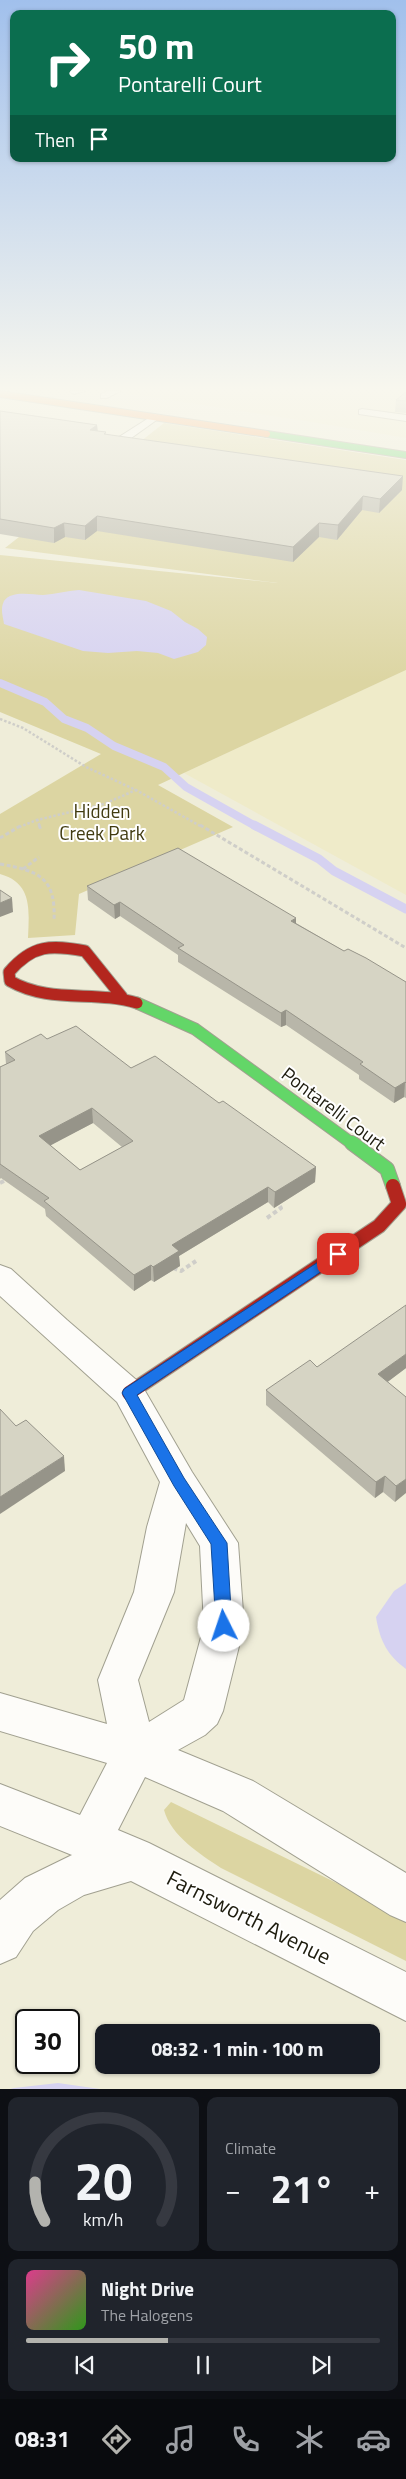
<!DOCTYPE html>
<html lang="en">
<head>
<meta charset="utf-8">
<style>
	:root { --surface:#171b24; --page:#20242c; --text:#f1f3f6; --muted:#9ea1a6; --line:#363941; --accent:#b3b3ae }
	body { margin:0; font-family:"Titillium Web",sans-serif; background:var(--page); color:var(--text); height:100vh; display:flex; flex-direction:column; font-size:19px; white-space:nowrap }
	* { box-sizing:border-box; margin:0 }
	p { font-size:16px; color:var(--muted) }
	.icon { flex:none; width:28px; height:28px; fill:none; stroke:currentColor; stroke-width:2; stroke-linecap:round; stroke-linejoin:round }
	.map { position:relative; height:2089px; overflow:hidden }
	.panel { display:flex; flex-direction:column; gap:8px; padding:8px; background:#0d0f14; flex:1 }
	.panel>* { flex:none }
	.hud { position:absolute; left:10px; top:10px; width:386px; height:152px; border-radius:10px; box-shadow:0 1px 4px #0004; background:#0b6e4f; color:#fff; overflow:hidden }
	.speed { position:absolute; left:15px; top:2009px; display:flex; gap:10px; font-size:25px; font-weight:700; text-align:center }
	.speed>* { display:grid; place-content:center; width:65px; height:65px; border-radius:50%; background:var(--surface); box-shadow:0 1px 4px #0004; line-height:1 }
	.speed .limit { border:2px solid #111; border-radius:8px; background:#fff; color:#111 }
	.pin { position:absolute; display:grid; place-items:center; width:42px; height:42px; color:#fff; margin:-21px; border-radius:10px; box-shadow:0 2px 8px #0006 }
	.me { position:absolute; width:55px; margin:-28px; rotate:356deg; stroke-linejoin:round; filter:drop-shadow(0 0 4px #0008) }
	.turn { display:flex; align-items:center; gap:18px; height:105px; padding:0 25px; font-size:22px }
	.turn .icon { width:65px; height:65px; stroke-width:2.5 }
	.turn b { display:block; font-size:35px; line-height:42px }
	.then { display:flex; align-items:center; height:48px; padding:0 25px; background:#0003; gap:10px; font-size:19px }
	.big { font-size:38px; font-weight:700; line-height:1.1 }
	.panel .card { flex:1; display:flex; flex-direction:column; justify-content:center; gap:8px; min-width:0; padding:0 18px; border-radius:10px; background:var(--page) }
	.panel .dial { align-items:center; gap:0 }
	.dial svg { height:130px; overflow:visible; fill:none; stroke:var(--line); stroke-width:7; stroke-linecap:round; text-anchor:middle }
	.dial text { fill:var(--text); stroke:none }
	.song { display:flex; align-items:center; gap:15px }
	.cover { width:60px; height:60px; border-radius:8px; background:linear-gradient(135deg,hsl(330 70% 55%),hsl(110 70% 35%)) }
	.played { height:5px; border-radius:2px; background:linear-gradient(90deg,var(--accent) 40%,var(--line) 40%) }
	.keys { display:flex; justify-content:space-around; direction:ltr }
	.heat { display:flex; justify-content:space-between; align-items:center; font-size:28px; direction:ltr }
	.panel .tiles { flex:1; display:grid; gap:8px; grid-template-columns:1fr 1fr }
	.card:last-child { grid-column:span 2 }
	.trip { position:absolute; left:95px; top:2024px; width:285px; height:50px; border-radius:10px; background:var(--surface); box-shadow:0 1px 4px #0004; font-weight:700; line-height:50px; text-align:center }
	.menu { display:flex; height:80px; justify-content:space-around; align-items:center; background:#090b0e; color:var(--muted) }
	.menu .icon { width:35px; height:35px }
	.menu .active { color:var(--accent) }
	.menu b { font-size:22px; color:var(--text) }
	.map>svg:first-child { display:block }
	.built { fill:#efebc9 }
	.green { fill:#dcd5a2 }
	.water { fill:#d6d2f1 }
	.lines { fill:none; stroke-linecap:round; stroke-linejoin:round }
	.stream-far1 { stroke:#d6d2f1; stroke-width:8 }
	.stream { stroke:#d6d2f1; stroke-width:9 }
	.lane-casing { stroke:#a1a090; stroke-width:2 }
	.street-casing { stroke:#a1a090; stroke-width:2 }
	.fast-far2-casing { stroke:#a1a090; stroke-width:8 }
	.fast-far1-casing { stroke:#a1a090; stroke-width:13 }
	.fast-casing { stroke:#a1a090; stroke-width:16 }
	.slow-casing { stroke:#a1a090; stroke-width:8 }
	.jam-far1-casing { stroke:#a1a090; stroke-width:13 }
	.jam-casing { stroke:#a1a090; stroke-width:16 }
	.path-far2 { stroke:#cfcec9; stroke-width:2.5; stroke-dasharray:2.5 2; stroke-linecap:butt }
	.path-far1 { stroke:#cfcec9; stroke-width:3; stroke-dasharray:4 2.5; stroke-linecap:butt }
	.path { stroke:#cfcec9; stroke-width:4; stroke-dasharray:4.5 3; stroke-linecap:butt }
	.lane { fill:#fdfcf9; fill-rule:evenodd }
	.street { fill:#fdfcf9; fill-rule:evenodd }
	.fast-far2 { stroke:#63d668; stroke-width:6 }
	.fast-far1 { stroke:#63d668; stroke-width:11 }
	.fast { stroke:#63d668; stroke-width:14 }
	.slow { stroke:#ff974d; stroke-width:6 }
	.jam-far1 { stroke:#b3261e; stroke-width:11 }
	.jam { stroke:#b3261e; stroke-width:14 }
	.wall { fill:#b8b6a9; fill-rule:evenodd }
	.shaded-wall { fill:#969489 }
	.building { fill:#d6d4c4; stroke:#969489; fill-rule:evenodd }
	.route { fill:#1a73e8; stroke:#114b97 }
	.labels { text-anchor:middle; dominant-baseline:central; stroke-width:4; stroke-linejoin:round; paint-order:stroke }
	.park-label { font-size:19px; fill:#413b10; stroke:#fff }
	.street-label { font-size:19px; fill:#1e1c0e; stroke:#fff }
	.near-street-label { font-size:22px; fill:#1e1c0e; stroke:#fff }
</style>
</head>
<body>
<div class="map">
<svg width="406" height="2089" viewBox="0 0 406 2089">
	<rect width="100%" height="100%" fill="#efedd9"/>
	<g class="built">
		<path d="M112,391H406V438L306,421Z"/>
		<path d="M406,670V895L184,773Z"/>
	</g>
	<g class="green">
		<path d="M164,423L406,460V670L158,785L233,827L79,894L75,935L28,938C29,911 33,883 0,874V814L101,754L0,712V555L278,583L5,548Z"/>
		<path d="M171,1802L406,1917V1961L221,1868C200,1854 171,1836 164,1810Z"/>
	</g>
	<g class="water">
		<path d="M79,590L146,601L171,611L185,622L198,629L207,637L206,645L198,652L174,659L158,653L137,651L108,653L83,651L4,624C3,616 0,609 4,601C12,590 32,595 43,595C55,594 67,591 79,590Z"/>
		<path d="M406,1583V1669C387,1655 380,1641 376,1617L394,1591Z"/>
		<path d="M58,2083L100,2089H10L14,2088Z"/>
	</g>
	<g class="lines">
		<path class="stream-far1" d="M0,683L45,702L64,719L87,728L114,746L164,767L186,787L257,827"/>
		<path class="stream" d="M254,825L319,859L334,871L406,909"/>
		<defs>
			<g id="lane">
				<path d="M70,391H85L74,394Z"/>
				<path d="M108,391H120L107,398H101V394Z"/>
				<path d="M362,409L406,415V421L359,414V410Z"/>
				<path d="M155,414L160,417L158,419L127,441H119V437Z"/>
			</g>
			<path id="street" d="M0,1265L11,1269L67,1320L141,1384L192,1472L238,1543L244,1626L223,1711L217,1724L205,1735L178,1750L253,1781L406,1873V1922L390,1915L223,1811L145,1777L118,1830L149,1843L406,1972V2021L131,1881L84,1895L58,1910L33,1931L16,1957L0,1964V1900L25,1878L72,1855L0,1826V1784L80,1815L107,1763L0,1731V1693L107,1724L98,1680L134,1592L147,1527L160,1482L117,1402L0,1296ZM186,1523L200,1546L204,1626L184,1700L149,1722L138,1680L174,1592Z"/>
			<path id="fast-far2" d="M267,434L406,455"/>
			<path id="fast-far1" d="M137,1003L195,1029L354,1145"/>
			<path id="fast" d="M352,1143L387,1169L393,1186"/>
			<path id="slow" d="M0,394L267,434"/>
			<path id="jam-far1" d="M122,997L85,951C51,945 33,944 9,972L10,981C50,1004 95,990 137,1003"/>
			<path id="jam" d="M129,1393L379,1226L399,1204L393,1186"/>
		</defs>
		<use href="#lane" class="lane-casing"/>
		<use href="#street" class="street-casing"/>
		<use href="#fast-far2" class="fast-far2-casing"/>
		<use href="#fast-far1" class="fast-far1-casing"/>
		<use href="#fast" class="fast-casing"/>
		<use href="#slow" class="slow-casing"/>
		<use href="#jam-far1" class="jam-far1-casing"/>
		<use href="#jam" class="jam-casing"/>
		<g class="path-far2">
			<path d="M0,719L23,728L86,767L136,790L202,827"/>
			<path d="M37,819L40,827"/>
			<path d="M19,827L37,820L104,804L136,790"/>
		</g>
		<g class="path-far1">
			<path d="M39,825L41,830"/>
			<path d="M200,825L406,948"/>
			<path d="M0,838L22,825"/>
			<path d="M0,864C40,871 56,878 54,921"/>
			<path d="M23,869L39,857"/>
		</g>
		<g class="path">
			<path d="M0,1183L4,1181"/>
			<path d="M267,1218L281,1208L279,1205"/>
			<path d="M173,1268L181,1271L196,1261"/>
		</g>
		<use href="#lane" class="lane"/>
		<use href="#street" class="street"/>
		<use href="#fast-far2" class="fast-far2"/>
		<use href="#fast-far1" class="fast-far1"/>
		<use href="#fast" class="fast"/>
		<use href="#slow" class="slow"/>
		<use href="#jam-far1" class="jam-far1"/>
		<use href="#jam" class="jam"/>
	</g>
	<g class="wall">
		<path d="M406,392V413L395,412L396,400Z"/>
		<path d="M0,411L97,425L98,431L106,432V434L402,490L379,513L362,510L337,540L319,537L293,562L97,531L85,540L65,537L54,543L0,534Z"/>
		<path d="M87,886L296,923L344,951L406,982V1098L404,1097L394,1103L359,1079V1075L286,1025L281,1027L178,962V955L120,916L115,919L88,900Z"/>
		<path d="M47,1039L131,1068L219,1103L316,1167L315,1182L274,1208L268,1202L240,1219L179,1256L180,1266L154,1282L151,1280L134,1291L46,1216L45,1209L1,1178L0,1179V1067L6,1064L5,1052ZM93,1123L122,1147L80,1170L50,1145Z"/>
		<path d="M363,1336L406,1368L387,1382L406,1397L395,1502L383,1492L375,1498L266,1405V1390L317,1367Z"/>
	</g>
	<g class="shaded-wall">
		<path d="M97,425L98,438L90,430Z"/>
		<path d="M403,476L402,490L379,513L380,499Z"/>
		<path d="M363,496L362,510L337,540L338,525Z"/>
		<path d="M97,516V531L85,540V526Z"/>
		<path d="M64,523L65,537L54,543V528Z"/>
		<path d="M319,523V537L293,562V547Z"/>
		<path d="M12,898L13,912L0,917V903Z"/>
		<path d="M120,902V916L115,919L114,905Z"/>
		<path d="M296,918V932L291,921Z"/>
		<path d="M286,1010V1025L281,1027V1013Z"/>
		<path d="M405,1082L404,1097L394,1103L395,1088Z"/>
		<path d="M92,1108L93,1123L40,1151L39,1136Z"/>
		<path d="M316,1167L315,1182L274,1208L275,1192Z"/>
		<path d="M268,1187V1202L179,1256L180,1266L154,1282L153,1267L172,1245Z"/>
		<path d="M151,1265V1280L134,1291V1275Z"/>
		<path d="M406,1354V1368L377,1390L378,1374Z"/>
		<path d="M64,1456L65,1471L0,1514V1497Z"/>
		<path d="M385,1476L383,1492L375,1498L376,1482Z"/>
		<path d="M406,1479V1493L395,1502L396,1486Z"/>
	</g>
	<g class="building">
		<path d="M406,392V401L396,400Z"/>
		<path d="M0,411L97,425L90,430L106,432L104,434L403,476L380,499L363,496L338,525L319,523L293,547L97,516L85,526L64,523L54,528L0,519Z"/>
		<path d="M178,848L296,918L291,921L344,951L348,949L366,958L406,982V1083L405,1082L395,1088L360,1064L363,1062L286,1010L281,1013L178,948L184,945L120,902L114,905L87,886Z"/>
		<path d="M0,890L12,898L0,903Z"/>
		<path d="M76,1026L131,1068L155,1056L219,1103L223,1101L316,1167L275,1192L268,1187L240,1204L172,1245L179,1251L153,1267L151,1265L134,1275L44,1201L49,1198L0,1164V1067L15,1060L5,1052L41,1034L47,1039ZM92,1108L133,1141L80,1170L39,1136Z"/>
		<path d="M406,1305V1354L378,1374L406,1397V1479L396,1486L385,1476L376,1482L266,1390L310,1360L317,1367Z"/>
		<path d="M0,1409L16,1426L26,1420L64,1456L0,1497Z"/>
	</g>
	<linearGradient id="sky" x2="0" y2="1"><stop stop-color="#a1c0ec"/><stop offset="0.57" stop-color="#f8f7ee"/><stop offset="1" stop-color="#f8f7ee" stop-opacity="0"/></linearGradient>
	<rect width="406" height="683" fill="url(#sky)"/>
	<path class="route" d="M338,1249L345,1254L343,1257L137,1395L184,1478L227,1543L232,1626L230,1631L224,1633L218,1631L216,1626L211,1544L174,1486L122,1393L124,1389Z"/>
	<g class="labels">
		<g class="park-label">
			<text x="102" y="810">Hidden<tspan x="102" dy="22">Creek Park</tspan></text>
		</g>
		<g class="street-label">
			<text transform="translate(334 1108) rotate(37)">Pontarelli Court</text>
		</g>
		<g class="near-street-label">
			<text transform="translate(249 1917) rotate(27)">Farnsworth Avenue</text>
		</g>
	</g>
</svg>
<div class="speed"><div class="limit">30</div></div>
<div class="pin" style="left:338px;top:1254px;background:#d93025"><svg class="icon" aria-label="arrive" viewBox="0 0 24 24"><path d="M6 21V4h12l-3 4 3 4H6"/></svg></div>
<svg class="me" style="left:224px;top:1626px" viewBox="-20 -20 40 40"><circle r="19" fill="#fff"/><path d="M0-13L10 11 0 6-10 11z" fill="#1a73e8"/></svg>
<div class="trip">08:32 · 1 min · 100 m</div>
<div class="hud">
<div class="turn"><svg class="icon" aria-label="right" viewBox="0 0 24 24"><path d="M7 20v-9h11M14 6l5 5-5 5"/></svg><div><b>50 m</b>Pontarelli Court</div></div>
<div class="then">Then<svg class="icon" aria-label="arrive" viewBox="0 0 24 24"><path d="M6 21V4h12l-3 4 3 4H6"/></svg></div>
</div>
</div>
<section class="panel">
<div class="tiles">
<div class="card dial"><svg viewBox="0 0 100 80">
<path d="M14 69A42 42 0 1 1 86 69"/>
<path d="M14 69A42 42 0 0 1 8 45" stroke="#b3b3ae"/>
<text x="50" y="56" font-size="32" font-weight="700">20</text>
<text x="50" y="72" font-size="11">km/h</text>
</svg></div>
<div class="card"><p>Climate</p>
<div class="heat"><a>−</a><b class="big">21°</b><a>+</a></div>
</div>
<div class="card">
<div class="song"><i class="cover"></i><div><b>Night Drive</b><p>The Halogens</p></div></div>
<div class="played"></div>
<div class="keys"><svg class="icon" aria-label="previous" viewBox="0 0 24 24"><path d="M18 5L8 12l10 7zM5 5v14"/></svg><svg class="icon" aria-label="pause" viewBox="0 0 24 24"><path d="M8 5v14M16 5v14"/></svg><svg class="icon" aria-label="next" viewBox="0 0 24 24"><path d="M6 5l10 7-10 7zM19 5v14"/></svg></div>
</div>
</div>
</section>
<nav class="menu">
<b>08:31</b>
<svg class="icon active" aria-label="directions" viewBox="0 0 24 24"><path d="M12 3l9 9-9 9-9-9zM9 14v-3h6M13 9l2 2-2 2"/></svg>
<svg class="icon" aria-label="music" viewBox="0 0 24 24"><path d="M9 18V5l10-2v13"/><circle cx="6" cy="18" r="3"/><circle cx="16" cy="16" r="3"/></svg>
<svg class="icon" aria-label="phone" viewBox="0 0 24 24"><path d="M5 4h4l2 5-3 2q2 4 5 5l2-3 5 2v4C11 20 4 13 5 4z"/></svg>
<svg class="icon" aria-label="climate" viewBox="0 0 24 24"><path d="M12 3v18M4 7l16 10M4 17L20 7"/></svg>
<svg class="icon" aria-label="car" viewBox="0 0 24 24"><path d="M5 17H2v-5l4-1 3-4h7l3 4 3 1v5h-3M9 17h6M6 11h13"/><circle cx="7" cy="17" r="2"/><circle cx="17" cy="17" r="2"/></svg>
</nav>
</body>
</html>
